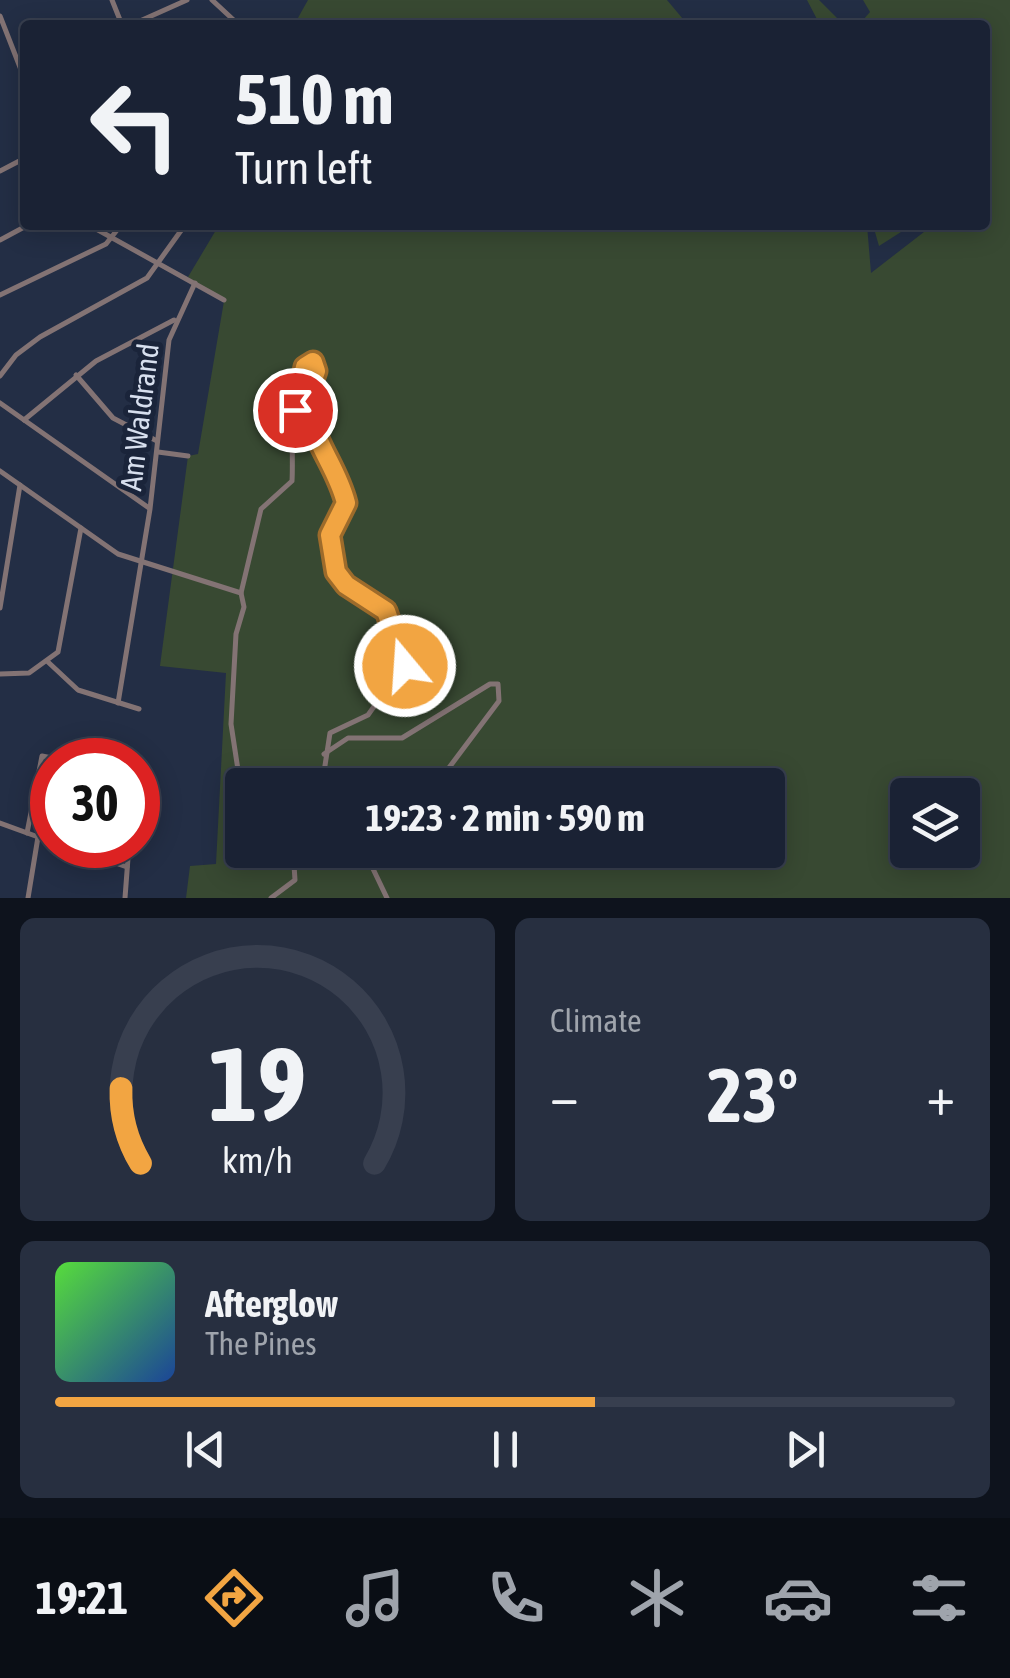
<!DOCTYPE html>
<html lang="en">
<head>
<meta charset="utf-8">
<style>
	:root { --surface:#1a2234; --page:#272f40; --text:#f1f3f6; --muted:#9fa4ac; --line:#383f4f; --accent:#f2a542 }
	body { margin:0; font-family:"Asap Condensed",sans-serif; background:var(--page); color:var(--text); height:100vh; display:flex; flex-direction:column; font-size:38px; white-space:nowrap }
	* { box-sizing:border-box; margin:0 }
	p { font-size:32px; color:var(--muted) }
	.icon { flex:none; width:55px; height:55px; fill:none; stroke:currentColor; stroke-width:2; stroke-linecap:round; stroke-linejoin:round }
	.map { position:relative; height:898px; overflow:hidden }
	.panel { display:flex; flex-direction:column; gap:20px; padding:20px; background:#0e131d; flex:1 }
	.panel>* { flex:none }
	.top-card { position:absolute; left:20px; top:20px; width:970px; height:210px; border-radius:10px; box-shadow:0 5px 25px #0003,0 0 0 2px var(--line); background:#1a2234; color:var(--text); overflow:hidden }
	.buttons { position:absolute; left:890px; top:778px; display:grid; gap:20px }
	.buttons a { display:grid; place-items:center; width:90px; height:90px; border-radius:10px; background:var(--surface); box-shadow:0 5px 25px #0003,0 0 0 2px var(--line); font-size:50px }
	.speed { position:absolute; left:30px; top:738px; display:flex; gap:20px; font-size:50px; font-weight:700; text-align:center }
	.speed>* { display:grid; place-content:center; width:130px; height:130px; border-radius:50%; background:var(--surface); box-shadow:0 5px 25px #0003,0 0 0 2px var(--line); line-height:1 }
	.speed .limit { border:15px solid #d22; background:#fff; color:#111 }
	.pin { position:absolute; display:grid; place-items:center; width:85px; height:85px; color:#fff; margin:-42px; border:5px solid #fff; border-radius:50%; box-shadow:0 2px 10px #0007 }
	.me { position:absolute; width:110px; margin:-55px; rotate:342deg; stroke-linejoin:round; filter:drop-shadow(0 0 8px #0008) }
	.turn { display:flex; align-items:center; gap:35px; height:210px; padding:0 50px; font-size:45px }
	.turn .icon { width:130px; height:130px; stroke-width:2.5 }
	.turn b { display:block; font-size:70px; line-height:85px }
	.big { font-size:75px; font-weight:700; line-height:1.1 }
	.panel .widget { flex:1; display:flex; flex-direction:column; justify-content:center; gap:15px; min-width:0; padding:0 35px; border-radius:15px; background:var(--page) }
	.panel .dial { align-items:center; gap:0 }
	.dial svg { height:260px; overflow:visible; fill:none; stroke:var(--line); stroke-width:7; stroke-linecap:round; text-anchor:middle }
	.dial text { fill:var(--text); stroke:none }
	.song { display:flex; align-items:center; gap:30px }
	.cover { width:120px; height:120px; border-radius:15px; background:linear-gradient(135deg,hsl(110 70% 55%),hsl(220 70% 35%)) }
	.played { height:10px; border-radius:5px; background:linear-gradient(90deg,var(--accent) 60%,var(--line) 60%) }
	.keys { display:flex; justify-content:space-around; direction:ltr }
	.heat { display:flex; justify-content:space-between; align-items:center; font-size:55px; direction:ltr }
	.panel .tiles { flex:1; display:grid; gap:20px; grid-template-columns:1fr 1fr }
	.widget:last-child { grid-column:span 2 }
	.trip { position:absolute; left:225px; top:768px; width:560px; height:100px; border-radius:10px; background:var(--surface); box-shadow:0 5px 25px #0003,0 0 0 2px var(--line); font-weight:700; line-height:100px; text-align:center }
	.tab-bar { display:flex; height:160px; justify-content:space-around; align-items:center; background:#0a0e15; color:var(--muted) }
	.tab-bar .icon { width:70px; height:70px }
	.tab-bar .on { color:var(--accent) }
	.tab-bar b { font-size:45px; color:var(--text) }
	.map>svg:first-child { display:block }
	.green { fill:#384932; fill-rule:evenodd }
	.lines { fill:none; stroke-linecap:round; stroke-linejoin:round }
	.minor { stroke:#837374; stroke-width:5 }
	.route-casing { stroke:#9d6b2b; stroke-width:25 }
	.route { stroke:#f2a542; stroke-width:18 }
	.labels { text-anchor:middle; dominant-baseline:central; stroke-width:10; stroke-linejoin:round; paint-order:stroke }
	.street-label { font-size:30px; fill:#d7dfee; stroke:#1a243a }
</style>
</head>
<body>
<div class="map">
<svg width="1010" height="898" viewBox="0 0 1010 898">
	<rect width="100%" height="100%" fill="#232e45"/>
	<g class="green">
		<path d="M308,0H667L688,25H294Z"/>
		<path d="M807,0H819L837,18L863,20L870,12L863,0H1010V898H186L190,866L216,864L226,673L160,666L188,456L198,454L224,301L188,277L219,225H867L871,273L933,225H985V25H820ZM437,780L442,785H768V850H242V785H430ZM908,795H962V850H908Z"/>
		<path d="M873,225H912L879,246Z"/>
	</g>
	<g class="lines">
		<g class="minor">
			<path d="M112,0L122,25"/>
			<path d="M212,0L239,25"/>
			<path d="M0,16L25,80"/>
			<path d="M131,25L187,0"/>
			<path d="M0,171L25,158"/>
			<path d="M89,225L224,300"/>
			<path d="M0,240L28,225"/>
			<path d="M0,295L106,244L121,225"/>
			<path d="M76,375L113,418L157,441"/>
			<path d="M0,376L16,355L40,337L147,278L185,225"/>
			<path d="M0,403L149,508"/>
			<path d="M24,420L96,361L174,320"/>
			<path d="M158,452L188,456"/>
			<path d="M0,471L118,554L241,593"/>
			<path d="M0,608L20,485"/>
			<path d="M48,662L78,690L139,709"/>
			<path d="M0,674L29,673L58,652L81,528"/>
			<path d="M118,703L150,509L169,340L195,283"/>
			<path d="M324,754L348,738H402L490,684H498L499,701L436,785"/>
			<path d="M242,796L231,724L236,634L244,607L241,593L261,509L292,481C294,452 286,383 311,362L317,368L310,390L314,434L345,503L331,535L336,572L346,585L387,611L405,663L368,715L330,733L322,785"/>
			<path d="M0,823L52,842"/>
			<path d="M27,833L42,756L62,760"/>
			<path d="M63,845L127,867"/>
			<path d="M364,850L387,898"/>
			<path d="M28,898L38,837"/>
			<path d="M125,898L129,845"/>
			<path d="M271,898L295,880L294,865L283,850"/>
		</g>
	</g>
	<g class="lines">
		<defs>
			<path id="route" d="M295,410L305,367L313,362L316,371C294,427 334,454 346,503L330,535L336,572L346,585L386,611L405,666"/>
		</defs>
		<use href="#route" class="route-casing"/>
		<use href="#route" class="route"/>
	</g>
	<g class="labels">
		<g class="street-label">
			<text transform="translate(139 417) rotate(-83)">Am Waldrand</text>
		</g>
	</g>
</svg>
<div class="buttons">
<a><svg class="icon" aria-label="layers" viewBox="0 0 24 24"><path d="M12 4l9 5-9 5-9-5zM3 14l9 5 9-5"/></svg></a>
</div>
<div class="speed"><div class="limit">30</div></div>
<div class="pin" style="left:295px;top:410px;background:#d93025"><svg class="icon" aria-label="arrive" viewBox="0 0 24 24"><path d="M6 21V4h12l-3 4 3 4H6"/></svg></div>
<svg class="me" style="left:405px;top:666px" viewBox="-20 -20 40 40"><circle r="17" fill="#f2a542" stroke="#fff" stroke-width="3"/><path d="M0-11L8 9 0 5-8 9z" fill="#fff"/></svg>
<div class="trip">19:23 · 2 min · 590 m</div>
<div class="top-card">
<div class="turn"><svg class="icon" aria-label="left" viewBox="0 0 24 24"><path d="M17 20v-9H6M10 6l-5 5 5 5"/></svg><div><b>510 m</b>Turn left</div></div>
</div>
</div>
<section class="panel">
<div class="tiles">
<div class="widget dial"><svg viewBox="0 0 100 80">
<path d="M14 69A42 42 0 1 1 86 69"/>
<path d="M14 69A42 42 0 0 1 8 46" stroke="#f2a542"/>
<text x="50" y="56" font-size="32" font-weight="700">19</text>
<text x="50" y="72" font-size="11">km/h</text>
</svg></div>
<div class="widget"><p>Climate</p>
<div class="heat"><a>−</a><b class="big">23°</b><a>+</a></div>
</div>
<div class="widget">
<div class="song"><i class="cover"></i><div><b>Afterglow</b><p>The Pines</p></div></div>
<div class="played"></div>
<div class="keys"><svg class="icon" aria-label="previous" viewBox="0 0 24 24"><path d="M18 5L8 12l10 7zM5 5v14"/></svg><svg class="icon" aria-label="pause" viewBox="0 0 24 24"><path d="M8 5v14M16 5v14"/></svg><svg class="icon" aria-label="next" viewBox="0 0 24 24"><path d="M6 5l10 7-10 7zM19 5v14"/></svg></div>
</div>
</div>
</section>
<nav class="tab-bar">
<b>19:21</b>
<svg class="icon on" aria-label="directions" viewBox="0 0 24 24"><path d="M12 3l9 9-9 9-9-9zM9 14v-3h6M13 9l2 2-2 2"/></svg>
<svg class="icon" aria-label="music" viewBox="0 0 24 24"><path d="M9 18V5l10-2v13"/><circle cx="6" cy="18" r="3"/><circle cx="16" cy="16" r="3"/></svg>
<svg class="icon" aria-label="phone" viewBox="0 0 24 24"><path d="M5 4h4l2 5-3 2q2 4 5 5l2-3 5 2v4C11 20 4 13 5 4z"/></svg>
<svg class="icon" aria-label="climate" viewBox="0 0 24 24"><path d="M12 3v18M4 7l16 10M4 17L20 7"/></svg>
<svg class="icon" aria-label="car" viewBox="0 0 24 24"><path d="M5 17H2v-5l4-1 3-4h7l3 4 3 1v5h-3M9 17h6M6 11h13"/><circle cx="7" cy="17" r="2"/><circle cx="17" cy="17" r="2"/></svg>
<svg class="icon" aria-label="filters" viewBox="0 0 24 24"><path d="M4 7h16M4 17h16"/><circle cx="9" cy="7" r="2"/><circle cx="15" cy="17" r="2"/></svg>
</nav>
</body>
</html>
